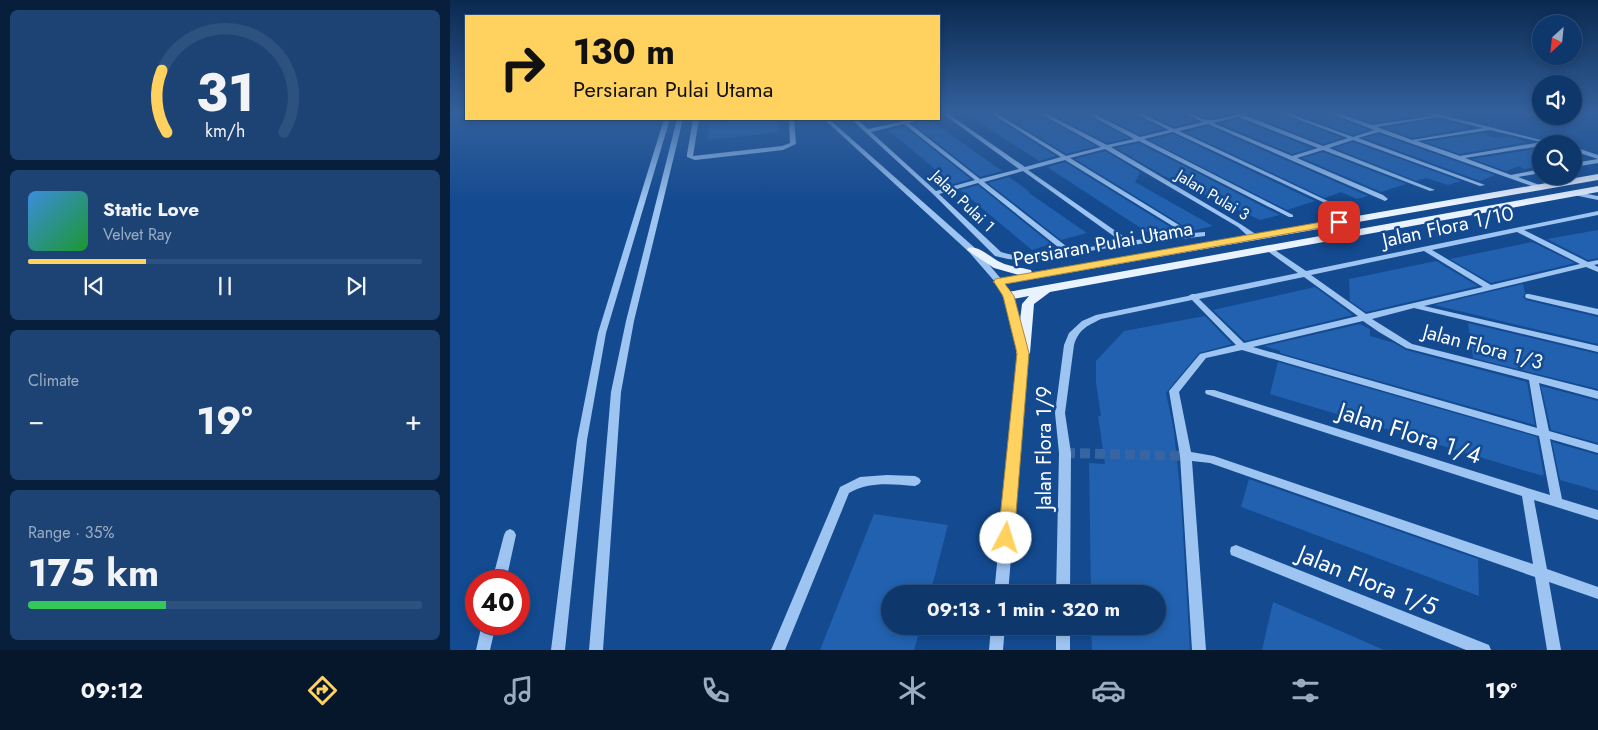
<!DOCTYPE html>
<html lang="en">
<head>
<meta charset="utf-8">
<style>
	:root { --surface:#0e386c; --page:#1c4374; --text:#f1f3f6; --muted:#9bacc2; --line:#2e527f; --accent:#ffd15f }
	body { margin:0; font-family:Jost,sans-serif; background:var(--page); color:var(--text); height:100vh; display:flex; flex-direction:column; font-size:19px; white-space:nowrap }
	* { box-sizing:border-box; margin:0 }
	p { font-size:16px; color:var(--muted) }
	.icon { flex:none; width:28px; height:28px; fill:none; stroke:currentColor; stroke-width:2; stroke-linecap:round; stroke-linejoin:round }
	.map { position:relative; flex:1; overflow:hidden }
	.sheet { display:flex; flex-direction:column; gap:10px; padding:10px; background:#081f3b; width:450px }
	.sheet>* { flex:none }
	.banner { position:absolute; left:15px; top:15px; width:475px; height:105px; border-radius:0px; box-shadow:0 2px 8px #0003,0 0 0 1px var(--line); background:#ffd15f; color:#111; overflow:hidden }
	.needle { width:32px; rotate:207deg }
	.fabs { position:absolute; left:1082px; top:15px; display:grid; gap:10px }
	.fabs a { display:grid; place-items:center; width:50px; height:50px; border-radius:50%; background:var(--surface); box-shadow:0 2px 8px #0003,0 0 0 1px var(--line); font-size:25px }
	.speed { position:absolute; left:15px; top:570px; display:flex; gap:10px; font-size:25px; font-weight:700; text-align:center }
	.speed>* { display:grid; place-content:center; width:65px; height:65px; border-radius:50%; background:var(--surface); box-shadow:0 2px 8px #0003,0 0 0 1px var(--line); line-height:1 }
	.speed .limit { border:8px solid #d22; background:#fff; color:#111 }
	.pin { position:absolute; display:grid; place-items:center; width:42px; height:42px; color:#fff; margin:-21px; border-radius:10px; box-shadow:0 2px 8px #0006 }
	.me { position:absolute; width:55px; margin:-28px; rotate:5deg; stroke-linejoin:round; filter:drop-shadow(0 0 4px #0008) }
	.turn { display:flex; align-items:center; gap:18px; height:105px; padding:0 25px; font-size:22px }
	.turn .icon { width:65px; height:65px; stroke-width:2.5 }
	.turn b { display:block; font-size:35px; line-height:42px }
	.big { font-size:38px; font-weight:700; line-height:1.1 }
	.sheet .tile { flex:1; display:flex; flex-direction:column; justify-content:center; gap:8px; min-width:0; padding:0 18px; border-radius:8px; background:var(--page) }
	.sheet .dial { align-items:center; gap:0 }
	.dial svg { height:130px; overflow:visible; fill:none; stroke:var(--line); stroke-width:7; stroke-linecap:round; text-anchor:middle }
	.dial text { fill:var(--text); stroke:none }
	.song { display:flex; align-items:center; gap:15px }
	.cover { width:60px; height:60px; border-radius:8px; background:linear-gradient(135deg,hsl(210 70% 55%),hsl(130 70% 35%)) }
	.played { height:5px; border-radius:2px; background:linear-gradient(90deg,var(--accent) 30%,var(--line) 30%) }
	.keys { display:flex; justify-content:space-around; direction:ltr }
	.heat { display:flex; justify-content:space-between; align-items:center; font-size:28px; direction:ltr }
	.charge { height:8px; border-radius:4px; background:linear-gradient(90deg,#34c759 35%,var(--line) 0) }
	.trip { position:absolute; left:431px; top:585px; width:285px; height:50px; border-radius:25px; background:var(--surface); box-shadow:0 2px 8px #0003,0 0 0 1px var(--line); font-weight:700; line-height:50px; text-align:center }
	.tabs { display:flex; height:80px; justify-content:space-around; align-items:center; background:#06162b; color:var(--muted) }
	.tabs .icon { width:35px; height:35px }
	.tabs .on { color:var(--accent) }
	.tabs b { font-size:22px; color:var(--text) }
	main { display:flex; flex:1; min-height:0 }
	.map>svg:first-child { display:block }
	.building { fill:#2161af }
	.lines { fill:none; stroke-linecap:round; stroke-linejoin:round }
	.minor-tunnel { stroke:#3665a1; stroke-width:10; stroke-dasharray:10 5; stroke-linecap:butt }
	.minor { fill:#9ec4f1; fill-rule:evenodd }
	.major { fill:#e9f2ff; fill-rule:evenodd }
	.route { fill:#ffd15f; stroke:#a6883e }
	.labels { text-anchor:middle; dominant-baseline:central; stroke-width:5; stroke-linejoin:round; paint-order:stroke }
	.far-street-label { font-size:16px; fill:#fff; stroke:#134a90 }
	.street-label { font-size:20px; fill:#fff; stroke:#134a90 }
	.near-street-label { font-size:24px; fill:#fff; stroke:#134a90 }
</style>
</head>
<body>
<main>
<section class="sheet">
<div class="tile dial"><svg viewBox="0 0 100 80">
<path d="M14 69A42 42 0 1 1 86 69"/>
<path d="M14 69A42 42 0 0 1 11 31" stroke="#ffd15f"/>
<text x="50" y="56" font-size="32" font-weight="700">31</text>
<text x="50" y="72" font-size="11">km/h</text>
</svg></div>
<div class="tile">
<div class="song"><i class="cover"></i><div><b>Static Love</b><p>Velvet Ray</p></div></div>
<div class="played"></div>
<div class="keys"><svg class="icon" aria-label="previous" viewBox="0 0 24 24"><path d="M18 5L8 12l10 7zM5 5v14"/></svg><svg class="icon" aria-label="pause" viewBox="0 0 24 24"><path d="M8 5v14M16 5v14"/></svg><svg class="icon" aria-label="next" viewBox="0 0 24 24"><path d="M6 5l10 7-10 7zM19 5v14"/></svg></div>
</div>
<div class="tile"><p>Climate</p>
<div class="heat"><a>−</a><b class="big">19°</b><a>+</a></div>
</div>
<div class="tile"><p>Range · 35%</p><b class="big">175 km</b><div class="charge"></div></div>
</section>
<div class="map">
<svg width="1148" height="650" viewBox="0 0 1148 650">
	<rect width="100%" height="100%" fill="#134a90"/>
	<g class="building">
		<path d="M515,113H538L606,156L589,161Z"/>
		<path d="M550,113H587L646,146L616,154Z"/>
		<path d="M599,113H634L679,138L657,143Z"/>
		<path d="M646,113H682L713,129L690,135Z"/>
		<path d="M695,113H732L747,121L724,127Z"/>
		<path d="M743,113H785L760,118Z"/>
		<path d="M801,113H829L892,138L873,144L799,115Z"/>
		<path d="M844,113H878L918,130L903,135Z"/>
		<path d="M893,113H966L972,116L922,123Z"/>
		<path d="M298,119H327L329,132L258,140L260,123Z"/>
		<path d="M474,119H479L552,171L530,177L463,124Z"/>
		<path d="M788,119L862,148L842,154L769,123Z"/>
		<path d="M982,120L987,122L998,121L1020,128L962,138L934,128Z"/>
		<path d="M454,126L521,179L503,184L438,130Z"/>
		<path d="M758,126L918,196L907,199L891,192L875,198L735,132Z"/>
		<path d="M1032,133L1045,138L1057,136L1077,142L1010,154L975,142Z"/>
		<path d="M723,134L865,201L837,210L699,140Z"/>
		<path d="M929,134L1045,175L1030,181L914,138Z"/>
		<path d="M903,142L1011,181L998,185L976,178L966,181L884,148Z"/>
		<path d="M689,143L830,215L810,220L712,175L666,148Z"/>
		<path d="M1091,148V166L1074,169L1069,166L1056,171L1022,159Z"/>
		<path d="M655,151L690,172L685,182L763,226L742,231L625,159Z"/>
		<path d="M873,152L956,184L931,192L852,158Z"/>
		<path d="M615,162L725,230L703,236L597,167Z"/>
		<path d="M559,177L580,192L579,193L637,233L611,240L538,183Z"/>
		<path d="M528,185L601,244L582,250L510,190Z"/>
		<path d="M1148,230V258L1138,260L1097,239Z"/>
		<path d="M1082,242L1125,263L1041,283L1000,259Z"/>
		<path d="M986,261L1028,286L916,312L900,301L899,279Z"/>
		<path d="M1073,284L1075,293L1073,297L1076,300L1148,317V344L984,305Z"/>
		<path d="M865,287L903,315L795,341L763,310Z"/>
		<path d="M755,316L782,344L749,353L716,393L724,431L731,500L740,650H642L641,626H708V594H641L639,463L655,464L648,416H651L646,383V361L674,331Z"/>
		<path d="M1018,323L1148,354V389L1023,358Z"/>
		<path d="M910,324L920,329V336L944,343L956,350L1077,382L1085,425L830,353V351L814,346Z"/>
		<path d="M828,362L1087,437L1094,475L1092,474L1093,476L820,394Z"/>
		<path d="M1091,386L1148,401V443L1101,430Z"/>
		<path d="M1102,442L1148,455V491L1110,480Z"/>
		<path d="M799,479L1028,559L1029,596L791,507Z"/>
		<path d="M424,514L498,525L480,594H440V626H471L464,650H370Z"/>
		<path d="M823,602L879,626L934,650H812Z"/>
	</g>
	<g class="lines">
		<path class="minor-tunnel" d="M615,453L736,456"/>
		<g class="minor">
			<path d="M492,113H497L575,167L611,157L540,113H546L616,156L651,147L589,113H595L657,145L684,139L636,113H642L690,137L719,130L684,113H690L724,129L753,122L734,113C743,113 751,121 760,120C773,120 786,113 799,113L794,115L873,146L898,138L831,113H838L903,137L924,130L880,113H887L922,125L983,116L975,113H984L1107,144L1093,143L1091,146L1015,158L1061,175L1091,169V173L1068,177L1092,186L1093,187L1090,189L929,132L908,138L1035,185L1030,186L903,140L879,148L985,190L980,191L873,150L847,158L933,195L938,199L935,201L758,124L729,131L882,203L881,204H877L723,132L694,139L843,215V217H839L689,141L661,147L792,225L807,235V239H801L788,227L655,149L620,158L742,233L755,232V236L689,244L680,246L677,245L577,261L558,259L545,256L483,194L401,119H407L418,129L451,122L449,119H454L456,121L472,119L459,123L530,179L569,169ZM788,117L868,148L842,156L763,123ZM988,117L1033,128L962,140L927,127ZM454,124L525,180L486,191L421,132ZM1040,130L1091,142L1010,156L967,141ZM615,160L734,233L680,241L578,170ZM573,171L672,242L621,250L534,182ZM528,183L613,251C592,255 572,259 551,252L489,194Z"/>
			<path d="M214,119H220L156,333L137,440L115,650H101L127,440L148,333Z"/>
			<path d="M227,119H233L184,321L171,392L153,650H139L161,392L176,321Z"/>
			<path d="M243,119H249L243,156L332,146L340,143L339,119H344L346,144L333,150L245,160L237,157V154Z"/>
			<path d="M374,119H379L525,248L552,280L562,296L569,317L578,353L558,594H544L568,353L561,317L554,296L546,283L519,252Z"/>
			<path d="M1124,147L1148,155V159L1124,151Z"/>
			<path d="M1148,159V163L1124,167V163Z"/>
			<path d="M1121,191L1148,196V200L1119,194V192Z"/>
			<path d="M1148,211V215L1074,230L1138,262L1148,260V264L1144,265L1148,267V272L1136,267L974,306L1148,346V352L964,308L922,319L962,344L1148,391V399L1089,383L1099,431L1148,445V453L1100,439L1112,499L1148,510V520L1084,500L1097,569L1148,587V599L1099,582L1111,650H1097L1085,577L760,463L742,461L756,650H742L730,456L719,391L750,354L786,345L742,300L651,319C637,326 629,329 624,345L615,413L621,453L620,594H606L609,453L605,413L614,345L619,333L632,321L646,315L738,296L742,294H745L848,273L816,250L815,248L819,246L856,271ZM1067,232L1130,264L1041,285L982,250ZM974,251L1033,287L916,314L861,275ZM854,277L908,316L794,343L749,299ZM913,321L929,332L956,348L1079,380L1087,428L803,347ZM792,350L1089,436L1100,495L764,390H756L755,392L756,394L1072,496L1083,564L764,456L741,452L729,392L756,358Z"/>
			<path d="M1076,294H1079L1148,309V315L1076,298L1075,296Z"/>
			<path d="M437,475L465,476L469,478L471,481L469,484L465,486C442,484 419,481 399,493L335,650H321L390,487L410,477Z"/>
			<path d="M60,529L64,531L66,535L56,581H42L54,535L56,531Z"/>
			<path d="M786,545L1034,643L1039,645L1041,650H1016L781,555L780,551L781,547Z"/>
			<path d="M32,624H46L40,650H26Z"/>
			<path d="M541,626H555L553,650H539Z"/>
			<rect x="606" y="626" width="14" height="24"/>
		</g>
		<g class="major">
			<path d="M1148,174V180L549,285L543,282L545,280L569,275L544,268L517,250L518,248C529,245 541,258 550,262C560,267 570,267 581,270L582,273Z"/>
			<path d="M1148,186V192L600,292L584,304L580,353L573,357L566,353L572,304L579,296L558,300L552,296L558,292Z"/>
		</g>
	</g>
	<linearGradient id="sky" x2="0" y2="1"><stop stop-color="#0a294f"/><stop offset="0.55" stop-color="#33609c"/><stop offset="1" stop-color="#33609c" stop-opacity="0"/></linearGradient>
	<rect width="1148" height="204" fill="url(#sky)"/>
	<path class="route" d="M889,219L893,222L892,224L555,284L564,296L579,353L564,538L562,543L556,545L550,543L548,538L567,353L553,296L544,282L545,279Z"/>
	<g class="labels">
		<g class="far-street-label">
			<text transform="translate(763 195) rotate(31)">Jalan Pulai 3</text>
			<text transform="translate(513 201) rotate(44)">Jalan Pulai 1</text>
		</g>
		<g class="street-label">
			<text transform="translate(998 227) rotate(-12)">Jalan Flora 1/10</text>
			<text transform="translate(653 244) rotate(-10)">Persiaran Pulai Utama</text>
			<text transform="translate(1033 347) rotate(15)">Jalan Flora 1/3</text>
			<text transform="translate(594 448) rotate(-90)">Jalan Flora 1/9</text>
		</g>
		<g class="near-street-label">
			<text transform="translate(960 433) rotate(18)">Jalan Flora 1/4</text>
			<text transform="translate(918 580) rotate(22)">Jalan Flora 1/5</text>
		</g>
	</g>
</svg>
<div class="fabs">
<a><svg class="needle" viewBox="-14 -14 28 28"><path d="M0-13l5 13h-10z" fill="#e53935"/><path d="M0 13l5-13h-10z" fill="#9bacc2"/></svg></a>
<a><svg class="icon" aria-label="sound" viewBox="0 0 24 24"><path d="M4 9h4l5-4v14l-5-4H4zM17 9q2 3 0 6"/></svg></a>
<a><svg class="icon" aria-label="search" viewBox="0 0 24 24"><circle cx="10" cy="10" r="6"/><path d="M15 15l6 6"/></svg></a>
</div>
<div class="speed"><div class="limit">40</div></div>
<div class="pin" style="left:889px;top:222px;background:#d93025"><svg class="icon" aria-label="arrive" viewBox="0 0 24 24"><path d="M6 21V4h12l-3 4 3 4H6"/></svg></div>
<svg class="me" style="left:556px;top:538px" viewBox="-20 -20 40 40"><circle r="19" fill="#fff"/><path d="M0-13L10 11 0 6-10 11z" fill="#ffd15f"/></svg>
<div class="trip">09:13 · 1 min · 320 m</div>
<div class="banner">
<div class="turn"><svg class="icon" aria-label="right" viewBox="0 0 24 24"><path d="M7 20v-9h11M14 6l5 5-5 5"/></svg><div><b>130 m</b>Persiaran Pulai Utama</div></div>
</div>
</div>
</main>
<nav class="tabs">
<b>09:12</b>
<svg class="icon on" aria-label="directions" viewBox="0 0 24 24"><path d="M12 3l9 9-9 9-9-9zM9 14v-3h6M13 9l2 2-2 2"/></svg>
<svg class="icon" aria-label="music" viewBox="0 0 24 24"><path d="M9 18V5l10-2v13"/><circle cx="6" cy="18" r="3"/><circle cx="16" cy="16" r="3"/></svg>
<svg class="icon" aria-label="phone" viewBox="0 0 24 24"><path d="M5 4h4l2 5-3 2q2 4 5 5l2-3 5 2v4C11 20 4 13 5 4z"/></svg>
<svg class="icon" aria-label="climate" viewBox="0 0 24 24"><path d="M12 3v18M4 7l16 10M4 17L20 7"/></svg>
<svg class="icon" aria-label="car" viewBox="0 0 24 24"><path d="M5 17H2v-5l4-1 3-4h7l3 4 3 1v5h-3M9 17h6M6 11h13"/><circle cx="7" cy="17" r="2"/><circle cx="17" cy="17" r="2"/></svg>
<svg class="icon" aria-label="filters" viewBox="0 0 24 24"><path d="M4 7h16M4 17h16"/><circle cx="9" cy="7" r="2"/><circle cx="15" cy="17" r="2"/></svg>
<b>19°</b>
</nav>
</body>
</html>
